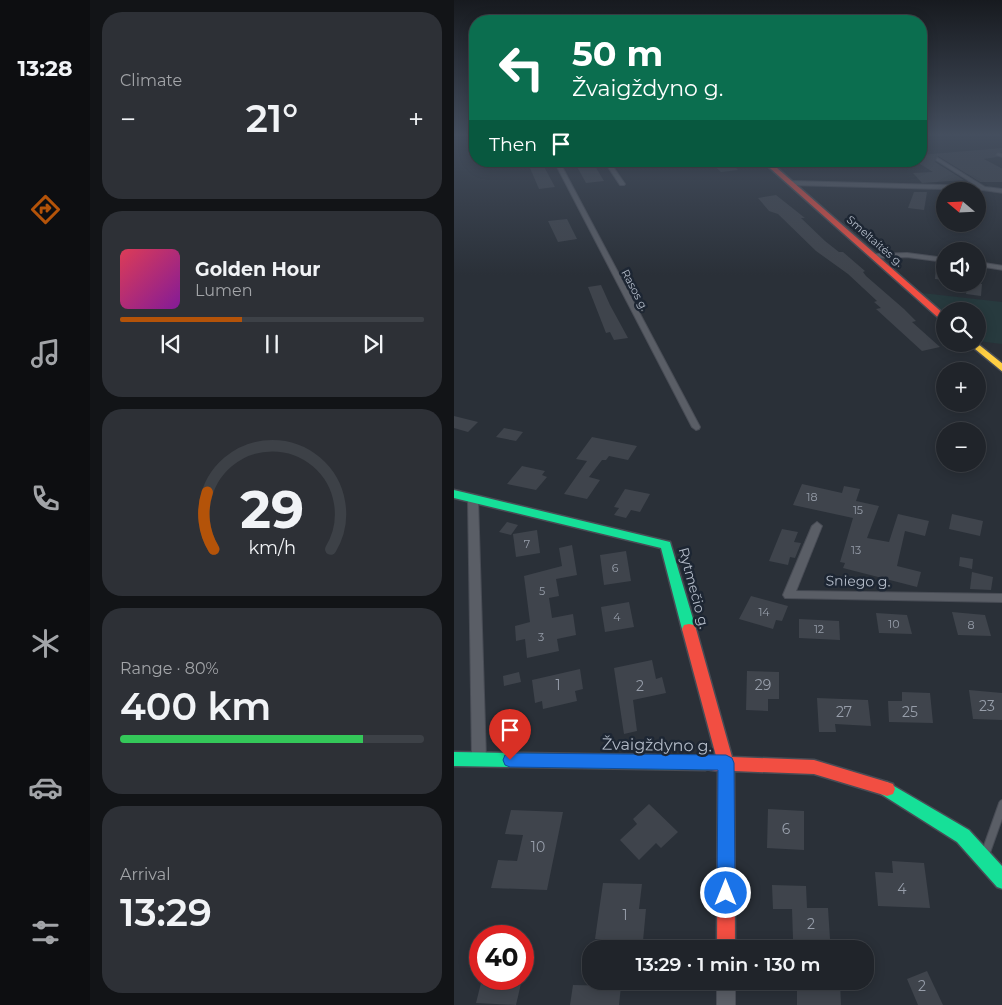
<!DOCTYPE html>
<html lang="en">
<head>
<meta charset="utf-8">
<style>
	:root { --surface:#20242a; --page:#2d3036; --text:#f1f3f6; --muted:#a2a4a8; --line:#3d4147; --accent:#b45309 }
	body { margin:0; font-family:Montserrat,sans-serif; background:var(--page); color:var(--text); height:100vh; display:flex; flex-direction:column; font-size:19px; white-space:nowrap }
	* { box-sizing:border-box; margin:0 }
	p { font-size:16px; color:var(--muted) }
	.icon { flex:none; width:28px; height:28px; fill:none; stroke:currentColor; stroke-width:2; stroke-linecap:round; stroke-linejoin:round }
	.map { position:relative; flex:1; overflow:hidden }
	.side { display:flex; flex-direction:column; gap:12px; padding:12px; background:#121417; width:364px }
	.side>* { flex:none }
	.banner { position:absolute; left:15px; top:15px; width:458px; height:152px; border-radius:20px; box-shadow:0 2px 12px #0003,0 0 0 1px var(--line); background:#0b6e4f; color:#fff; overflow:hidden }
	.needle { width:32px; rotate:289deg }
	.buttons { position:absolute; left:482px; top:182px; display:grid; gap:10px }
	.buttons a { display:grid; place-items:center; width:50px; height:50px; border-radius:50%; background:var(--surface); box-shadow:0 2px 12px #0003,0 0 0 1px var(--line); font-size:25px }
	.speed { position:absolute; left:15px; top:925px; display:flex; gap:10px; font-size:25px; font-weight:700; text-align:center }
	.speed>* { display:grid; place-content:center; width:65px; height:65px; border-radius:50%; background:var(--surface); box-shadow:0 2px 12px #0003,0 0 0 1px var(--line); line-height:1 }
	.speed .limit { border:8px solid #d22; background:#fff; color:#111 }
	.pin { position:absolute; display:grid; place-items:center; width:42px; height:42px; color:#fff; margin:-51px -21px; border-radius:50% 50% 50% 0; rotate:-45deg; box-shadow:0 0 5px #0007 }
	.pin .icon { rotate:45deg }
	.me { position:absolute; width:55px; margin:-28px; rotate:0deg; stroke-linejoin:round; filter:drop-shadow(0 0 4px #0008) }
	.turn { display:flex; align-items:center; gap:18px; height:105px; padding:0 20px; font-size:22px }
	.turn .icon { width:65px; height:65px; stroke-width:2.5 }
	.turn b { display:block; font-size:35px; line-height:42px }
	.then { display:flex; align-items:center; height:48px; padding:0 20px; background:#0003; gap:10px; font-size:19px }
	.big { font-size:38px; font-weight:600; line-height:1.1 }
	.side .widget { flex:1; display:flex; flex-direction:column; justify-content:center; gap:8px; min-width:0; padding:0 18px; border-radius:20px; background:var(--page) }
	.side .dial { align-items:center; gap:0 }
	.dial svg { height:130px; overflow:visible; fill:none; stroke:var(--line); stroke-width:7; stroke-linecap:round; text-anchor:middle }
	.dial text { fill:var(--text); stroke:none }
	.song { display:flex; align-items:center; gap:15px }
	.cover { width:60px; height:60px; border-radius:8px; background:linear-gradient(135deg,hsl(350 70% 55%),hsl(290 70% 35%)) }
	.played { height:5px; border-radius:2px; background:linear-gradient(90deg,var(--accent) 40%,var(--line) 40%) }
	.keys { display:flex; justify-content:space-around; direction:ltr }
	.heat { display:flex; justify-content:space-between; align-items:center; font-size:28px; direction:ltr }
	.charge { height:8px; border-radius:4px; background:linear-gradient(90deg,#34c759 80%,var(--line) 0) }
	.trip { position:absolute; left:128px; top:940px; width:292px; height:50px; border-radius:20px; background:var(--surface); box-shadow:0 2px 12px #0003,0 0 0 1px var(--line); font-weight:600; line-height:50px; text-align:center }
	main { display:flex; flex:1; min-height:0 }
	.tabs { display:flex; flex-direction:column; width:90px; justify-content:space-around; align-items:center; background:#0d0e11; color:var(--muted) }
	.tabs .icon { width:35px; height:35px }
	.tabs .on { color:var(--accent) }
	.tabs b { font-size:22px; color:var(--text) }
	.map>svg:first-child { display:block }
	.green { fill:#273a3e }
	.building { fill:#3f444c }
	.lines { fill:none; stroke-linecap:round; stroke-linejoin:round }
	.lane-casing { stroke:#484c55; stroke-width:10 }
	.street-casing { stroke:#484c55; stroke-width:2 }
	.fast-casing { stroke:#484c55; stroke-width:3 }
	.slow-casing { stroke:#484c55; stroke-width:3 }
	.jam-casing { stroke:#484c55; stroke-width:3 }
	.lane { stroke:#5a5e66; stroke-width:8 }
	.street { fill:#5a5e66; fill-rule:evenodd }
	.fast { fill:#16e098; fill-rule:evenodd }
	.slow { fill:#ffcf43; fill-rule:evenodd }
	.jam { fill:#f24e42; fill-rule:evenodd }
	.route { fill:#1a73e8; stroke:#114b97 }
	.labels { text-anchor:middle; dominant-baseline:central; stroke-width:5; stroke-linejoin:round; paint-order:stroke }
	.far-street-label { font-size:11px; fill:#b4bcc9; stroke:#1d2633 }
	.number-label { font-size:11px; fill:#979eaa }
	.street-label { font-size:14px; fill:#b4bcc9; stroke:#1d2633 }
	.near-number-label { font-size:14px; fill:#979eaa }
	.near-street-label { font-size:16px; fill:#b4bcc9; stroke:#1d2633 }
</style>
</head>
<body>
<main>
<nav class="tabs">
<b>13:28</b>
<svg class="icon on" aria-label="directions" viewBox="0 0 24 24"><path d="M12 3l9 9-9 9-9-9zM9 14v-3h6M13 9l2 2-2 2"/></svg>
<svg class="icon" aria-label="music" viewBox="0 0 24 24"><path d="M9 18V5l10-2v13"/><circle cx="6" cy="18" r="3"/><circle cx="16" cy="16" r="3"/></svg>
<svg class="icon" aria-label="phone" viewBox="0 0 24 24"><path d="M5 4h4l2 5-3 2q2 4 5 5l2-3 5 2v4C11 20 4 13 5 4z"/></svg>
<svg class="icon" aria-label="climate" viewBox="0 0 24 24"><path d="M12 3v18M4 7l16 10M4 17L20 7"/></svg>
<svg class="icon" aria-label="car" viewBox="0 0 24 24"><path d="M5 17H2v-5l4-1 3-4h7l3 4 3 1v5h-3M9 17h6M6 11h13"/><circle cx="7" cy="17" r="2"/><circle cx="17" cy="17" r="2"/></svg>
<svg class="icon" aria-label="filters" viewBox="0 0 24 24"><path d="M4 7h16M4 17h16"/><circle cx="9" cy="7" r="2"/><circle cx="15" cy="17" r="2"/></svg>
</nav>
<section class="side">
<div class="widget"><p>Climate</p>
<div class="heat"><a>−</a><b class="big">21°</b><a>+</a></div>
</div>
<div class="widget">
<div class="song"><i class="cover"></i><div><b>Golden Hour</b><p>Lumen</p></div></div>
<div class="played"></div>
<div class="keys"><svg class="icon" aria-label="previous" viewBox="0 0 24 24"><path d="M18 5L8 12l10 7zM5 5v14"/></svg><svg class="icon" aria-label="pause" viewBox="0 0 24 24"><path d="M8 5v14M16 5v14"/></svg><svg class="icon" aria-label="next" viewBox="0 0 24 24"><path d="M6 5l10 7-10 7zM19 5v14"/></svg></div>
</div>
<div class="widget dial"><svg viewBox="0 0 100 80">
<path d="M14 69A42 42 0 1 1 86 69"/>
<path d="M14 69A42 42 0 0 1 10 34" stroke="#b45309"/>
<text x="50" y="56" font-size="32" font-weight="700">29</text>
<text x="50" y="72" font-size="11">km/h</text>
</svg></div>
<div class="widget"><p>Range · 80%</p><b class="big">400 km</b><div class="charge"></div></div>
<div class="widget"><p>Arrival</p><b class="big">13:29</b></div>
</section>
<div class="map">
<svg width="549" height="1005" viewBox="0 0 549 1005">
	<rect width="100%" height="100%" fill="#2a3038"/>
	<path class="green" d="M468,293L548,302V344L524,341V311L491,313Z"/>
	<g class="building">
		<path d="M549,148V152L541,154L543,157L530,159L549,169V182H526L484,156L481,162L510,180L468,183L459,173L479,172L466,164V155Z"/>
		<path d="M73,161H87L101,187L85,189Z"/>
		<path d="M138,161L150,181L132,183L121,163Z"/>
		<path d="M255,161H275L284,170L267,172Z"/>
		<path d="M460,192H473L470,210L454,208Z"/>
		<path d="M322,195L351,218H347L371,241L385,252H389L411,271L409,272L412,276L450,309L462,321L458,322L486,347L468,351L422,309L427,308L420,302L423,301L394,274L362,251L324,214L315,211L304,198Z"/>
		<path d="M113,219L123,239L104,242L94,221Z"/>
		<path d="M482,265L491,266V280L481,279Z"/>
		<path d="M514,284H528L527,296L512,294Z"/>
		<path d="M147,285L156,305L174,338L160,340L156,332L152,333L134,287Z"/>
		<path d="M0,416L24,422L14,432L0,428Z"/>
		<path d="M50,428L69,432L62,441L42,437Z"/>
		<path d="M138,437L183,446L174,460L155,456L152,460H148L135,477L146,480L133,499L110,494L133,461L122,459Z"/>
		<path d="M68,466L91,471L88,475L93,477L82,490L53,484Z"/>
		<path d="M348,484L388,493L390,486L406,489L402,501L425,506L413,538L435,542L444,514L475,521L471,536L451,531L443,566L467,572L463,587L389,568L391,563L386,562L399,518L339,505Z"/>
		<path d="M171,489L196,494L186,512L177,510L172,518L160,515L165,508L160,507Z"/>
		<path d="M498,514L529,521L526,536L495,529Z"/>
		<path d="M53,522L64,525L57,535L45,532Z"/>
		<path d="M328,529L344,532L340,542L347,543L341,558L336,557L334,565L315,561Z"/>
		<path d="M83,530L86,553L62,557L59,534Z"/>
		<path d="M118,545L123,575L102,579L105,596L95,598L98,618L119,614L122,635L103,639L105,651L73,658L71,639L62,641L61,626L76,622L70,576L108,566L105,548Z"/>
		<path d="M172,551L177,581L150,585L146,555Z"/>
		<path d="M506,557L519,559L518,569L505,566Z"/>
		<path d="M518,572L539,577L537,590L516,589Z"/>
		<path d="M297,596L334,606L328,621L322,620L319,629L285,619Z"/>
		<path d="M175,602L180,627L151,632L147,607Z"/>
		<path d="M498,612L531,615L537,636L504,635Z"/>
		<path d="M422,613L453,615L458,634L425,633Z"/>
		<path d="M345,619L385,621L386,640L345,638Z"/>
		<path d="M198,660L202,679L208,677L212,693L179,700L183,731L170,734L160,668Z"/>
		<path d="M126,669L129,689L121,691L123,701L89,709L88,701L81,703L78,680Z"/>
		<path d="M293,671L325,672V699H314V711L292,710Z"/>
		<path d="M65,672L67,682L50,686L49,676Z"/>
		<path d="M515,690L549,693V720L519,719Z"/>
		<path d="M448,692L476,693L479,723L435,722L434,701H448Z"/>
		<path d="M363,698L414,700L417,726L381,724L382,732H365Z"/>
		<path d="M195,804L224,832L207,848L202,843L185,860L166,840L183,824L179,819Z"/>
		<path d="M314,809L350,811V850L313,848Z"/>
		<path d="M57,810L109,812L93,890L37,888L44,860L63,861L69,835L51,834Z"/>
		<path d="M438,861L470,863L476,908L424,906L421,872L439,873Z"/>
		<path d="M149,883L188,884L185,909H192L189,941L141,939Z"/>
		<path d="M318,885L352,886L353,908H374L376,939H339L338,909H319Z"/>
		<path d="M473,971L489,1005H464L453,979Z"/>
		<path d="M28,979H68L62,1005L22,1003Z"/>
		<path d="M343,981L386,983L387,1005H343Z"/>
		<path d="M119,985L167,986L165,1005H116Z"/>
	</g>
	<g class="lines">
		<defs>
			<path id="lane" d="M532,852L549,804"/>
			<g id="street">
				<path d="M544,153L549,154V157L542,155Z"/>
				<path d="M484,158L531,187L549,189V193L529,190L336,185L333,183L336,181L523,186L482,160Z"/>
				<path d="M100,161H105L246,427L245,429L242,430L238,427Z"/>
				<path d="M150,161H155L171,184L170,185H166Z"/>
				<path d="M453,253L491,258V262L453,257L419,258L416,256L419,254Z"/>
				<path d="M524,262L549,266V270L524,266Z"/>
				<path d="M19,496L24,499L32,759L30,763L25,765L20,763L18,759L14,499Z"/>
				<path d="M363,522L368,526L342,591L549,594V602L331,598L329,595L358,526Z"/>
				<rect x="263" y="981" width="18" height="24"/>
			</g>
			<g id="fast">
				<path d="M0,490L216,542L242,629L240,633L235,634L230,633L228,629L207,548L0,498Z"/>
				<path d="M0,752L251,756L257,758L259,763L257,768L251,770L0,766Z"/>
				<path d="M433,782L515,830L549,867V889L543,887L503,842L427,794L425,789L427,784Z"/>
			</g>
			<path id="slow" d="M515,344H524L549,364V372Z"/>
			<g id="jam">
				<path d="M308,161H315L491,315V321H488Z"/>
				<path d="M235,624L240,625L242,629L278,757L360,760L433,782L439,784L441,789L439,794L433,796L360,774L280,771L281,949H263L264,771L245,768L243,763L245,758L251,756H262L228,629L230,625Z"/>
			</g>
		</defs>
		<use href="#lane" class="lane-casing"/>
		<use href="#street" class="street-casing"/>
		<use href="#fast" class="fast-casing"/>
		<use href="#slow" class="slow-casing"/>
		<use href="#jam" class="jam-casing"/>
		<use href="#lane" class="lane"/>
		<use href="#street" class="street"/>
		<use href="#fast" class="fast"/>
		<use href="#slow" class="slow"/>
		<use href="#jam" class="jam"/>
	</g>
	<linearGradient id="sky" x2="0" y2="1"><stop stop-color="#171a1f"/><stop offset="0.49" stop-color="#444e5e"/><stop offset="1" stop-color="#444e5e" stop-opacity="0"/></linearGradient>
	<rect width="549" height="275" fill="url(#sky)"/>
	<path class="route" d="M56,753L272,755L278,758L280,763L281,893L278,899L272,902L266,899L263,893L264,770L56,767L51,765L49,760L51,755Z"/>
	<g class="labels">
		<g class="far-street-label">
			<text transform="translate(421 241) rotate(41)">Smeltaitės g.</text>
			<text transform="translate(181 290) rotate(62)">Rasos g.</text>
		</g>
		<g class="number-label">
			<text x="358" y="497">18</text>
			<text x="404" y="510">15</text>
			<text x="73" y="544">7</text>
			<text x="402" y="550">13</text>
			<text x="161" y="568">6</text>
			<text x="88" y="591">5</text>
			<text x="310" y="612">14</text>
			<text x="163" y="617">4</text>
			<text x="440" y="624">10</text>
			<text x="517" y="625">8</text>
			<text x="365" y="629">12</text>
			<text x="87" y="637">3</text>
		</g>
		<g class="street-label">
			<text transform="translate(404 581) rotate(1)">Sniego g.</text>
			<text transform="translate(240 588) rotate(75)">Rytmečio g.</text>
		</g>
		<g class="near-number-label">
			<text x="104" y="685">1</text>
			<text x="309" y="685">29</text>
			<text x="186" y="686">2</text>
			<text x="533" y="706">23</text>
			<text x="390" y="712">27</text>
			<text x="456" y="712">25</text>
			<text x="332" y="829">6</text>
			<text x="84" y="847">10</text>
			<text x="448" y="889">4</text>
			<text x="171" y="915">1</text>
			<text x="357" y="924">2</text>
			<text x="468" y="986">2</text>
		</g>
		<g class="near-street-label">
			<text transform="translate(203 745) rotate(1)">Žvaigždyno g.</text>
		</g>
	</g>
</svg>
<div class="buttons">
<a><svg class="needle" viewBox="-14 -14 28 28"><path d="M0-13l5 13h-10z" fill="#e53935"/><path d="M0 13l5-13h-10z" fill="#a2a4a8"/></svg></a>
<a><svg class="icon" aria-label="sound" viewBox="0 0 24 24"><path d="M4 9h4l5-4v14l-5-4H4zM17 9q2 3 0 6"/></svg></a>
<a><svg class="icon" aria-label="search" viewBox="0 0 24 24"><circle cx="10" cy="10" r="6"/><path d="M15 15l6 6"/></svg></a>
<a>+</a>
<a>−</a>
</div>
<div class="speed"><div class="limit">40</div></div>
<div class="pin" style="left:56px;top:760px;background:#d93025"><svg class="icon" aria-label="arrive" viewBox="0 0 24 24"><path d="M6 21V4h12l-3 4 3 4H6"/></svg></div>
<svg class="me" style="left:272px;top:893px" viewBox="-20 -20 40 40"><circle r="17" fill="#1a73e8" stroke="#fff" stroke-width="3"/><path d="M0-11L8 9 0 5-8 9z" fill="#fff"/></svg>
<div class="trip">13:29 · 1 min · 130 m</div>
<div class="banner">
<div class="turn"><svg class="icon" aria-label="left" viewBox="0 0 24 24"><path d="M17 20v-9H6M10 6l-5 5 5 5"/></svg><div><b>50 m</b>Žvaigždyno g.</div></div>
<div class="then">Then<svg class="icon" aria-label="arrive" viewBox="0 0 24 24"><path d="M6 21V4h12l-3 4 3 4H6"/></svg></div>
</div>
</div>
</main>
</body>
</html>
